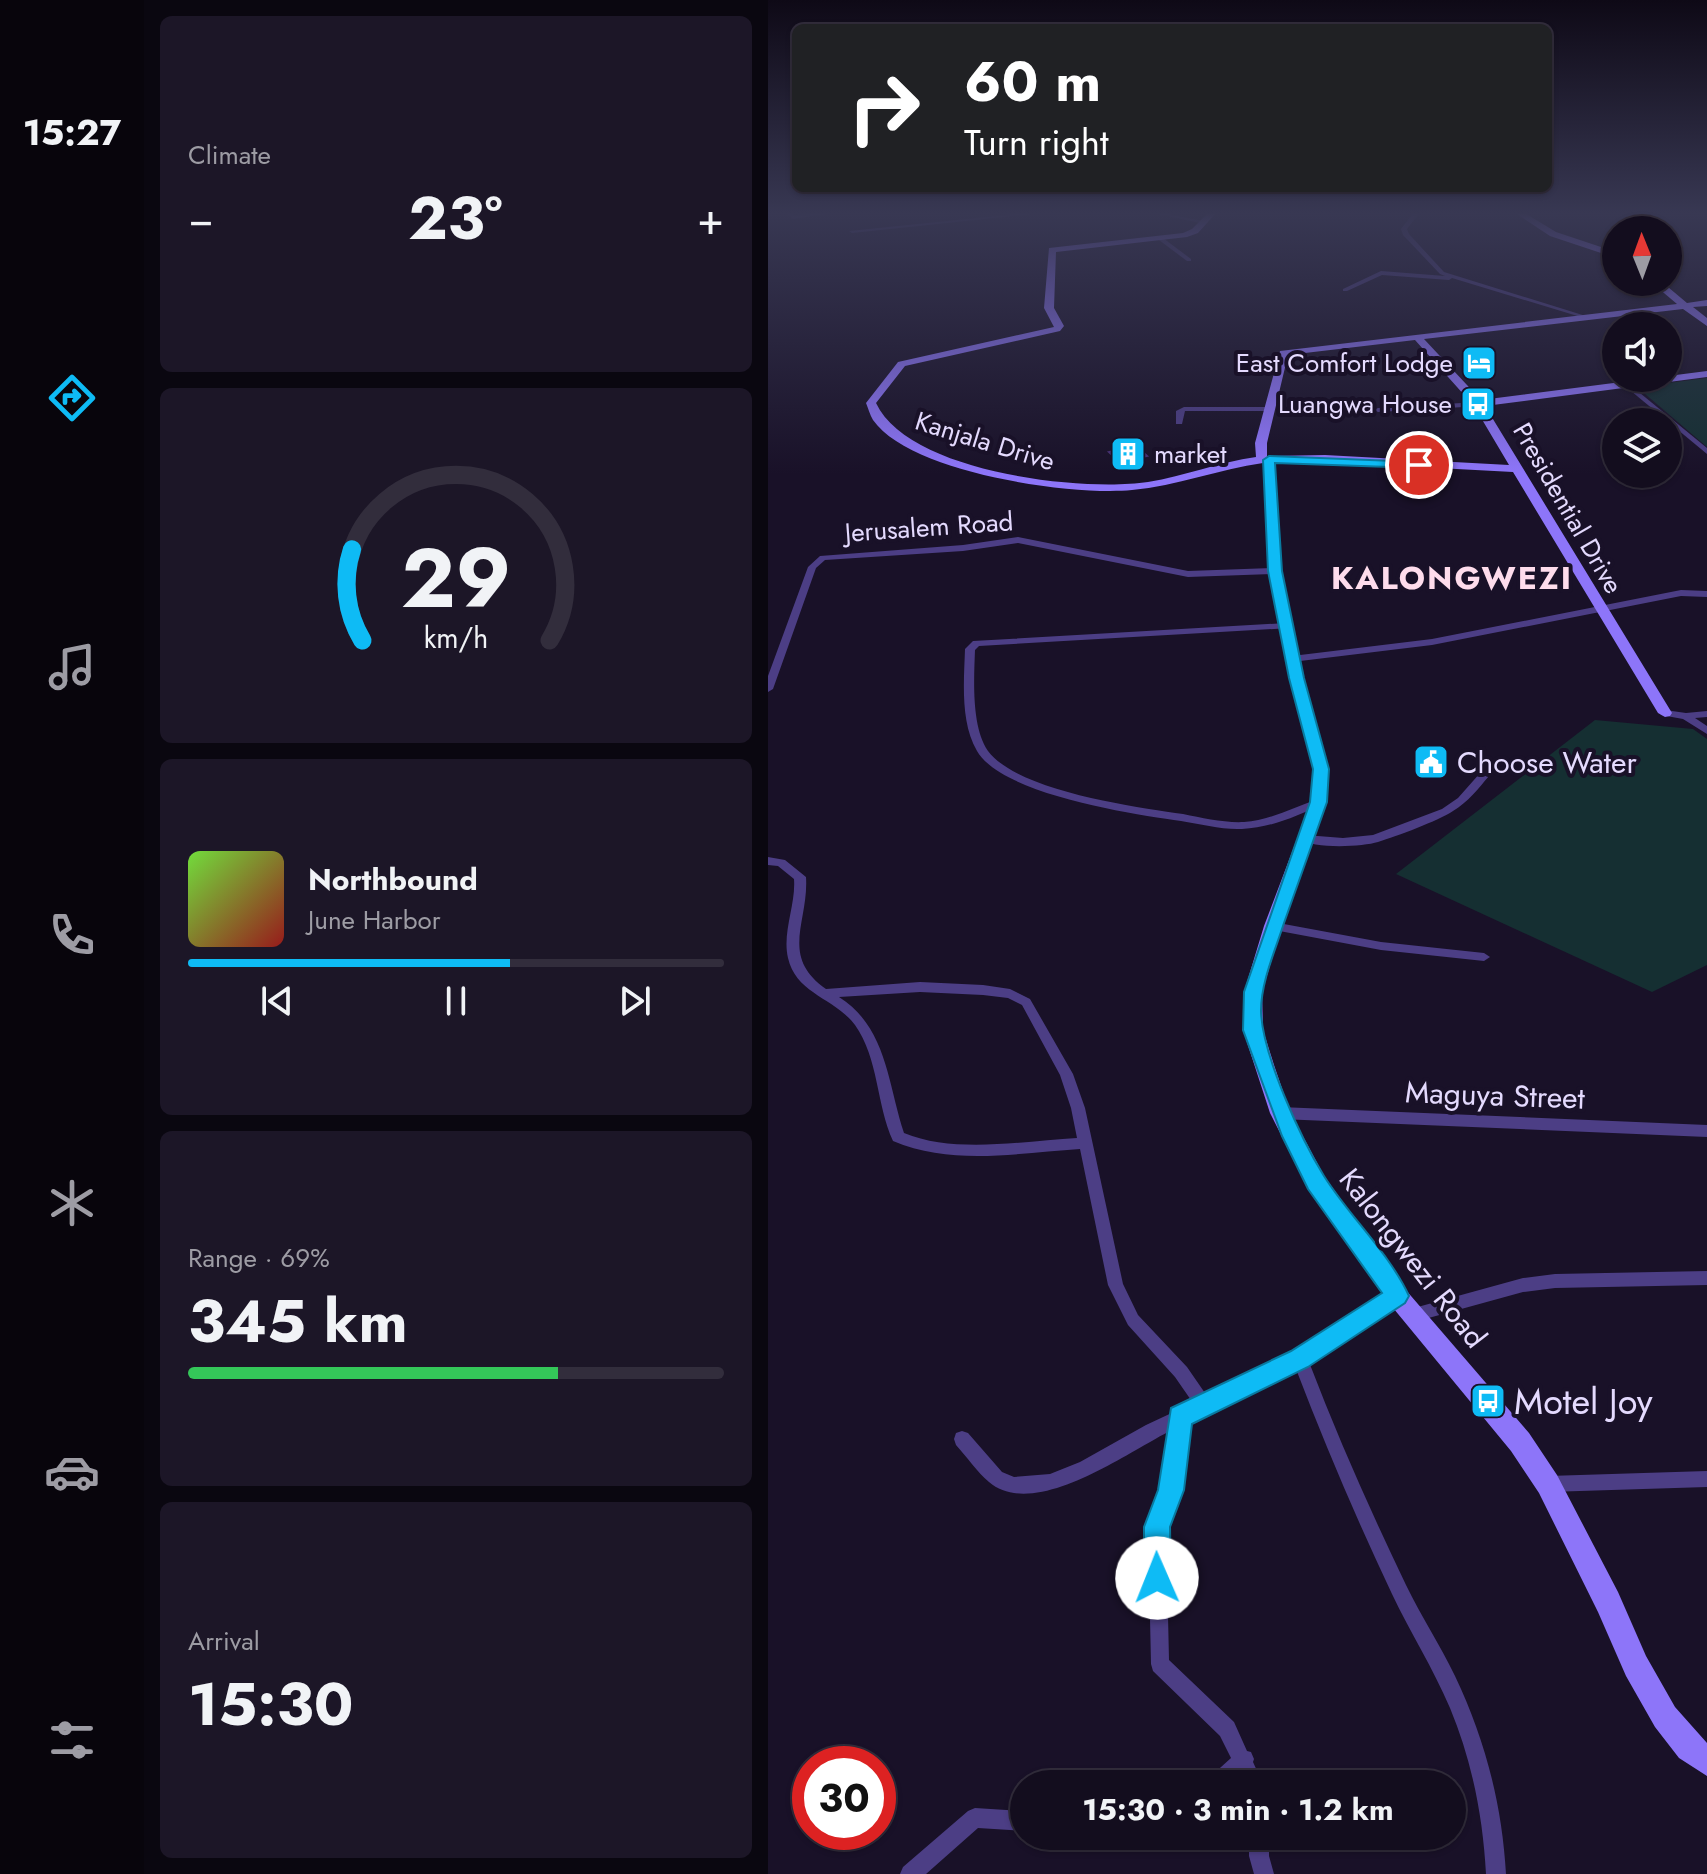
<!DOCTYPE html>
<html lang="en">
<head>
<meta charset="utf-8">
<style>
	:root { --surface:#130d1e; --page:#1c1627; --text:#f1f3f6; --muted:#9d9ca4; --line:#322d3c; --accent:#0ebbf5 }
	body { margin:0; font-family:Jost,sans-serif; background:var(--page); color:var(--text); height:100vh; display:flex; flex-direction:column; font-size:30px; white-space:nowrap }
	* { box-sizing:border-box; margin:0 }
	p { font-size:26px; color:var(--muted) }
	.icon { flex:none; width:44px; height:44px; fill:none; stroke:currentColor; stroke-width:2; stroke-linecap:round; stroke-linejoin:round }
	.map { position:relative; flex:1; overflow:hidden }
	.side { display:flex; flex-direction:column; gap:16px; padding:16px; background:#0a0710; width:624px }
	.side>* { flex:none }
	.hud { position:absolute; left:24px; top:24px; width:760px; height:168px; border-radius:12px; box-shadow:0 2px 6px #0004,0 0 0 2px var(--line); background:#202124; color:#fff; overflow:hidden }
	.needle { width:52px; rotate:359deg }
	.fabs { position:absolute; left:834px; top:216px; display:grid; gap:16px }
	.fabs a { display:grid; place-items:center; width:80px; height:80px; border-radius:50%; background:var(--surface); box-shadow:0 2px 6px #0004,0 0 0 2px var(--line); font-size:40px }
	.speed { position:absolute; left:24px; top:1746px; display:flex; gap:16px; font-size:40px; font-weight:700; text-align:center }
	.speed>* { display:grid; place-content:center; width:104px; height:104px; border-radius:50%; background:var(--surface); box-shadow:0 2px 6px #0004,0 0 0 2px var(--line); line-height:1 }
	.speed .limit { border:12px solid #d22; background:#fff; color:#111 }
	.pin { position:absolute; display:grid; place-items:center; width:68px; height:68px; color:#fff; margin:-34px; border:4px solid #fff; border-radius:50%; box-shadow:0 2px 8px #0007 }
	.me { position:absolute; width:88px; margin:-44px; rotate:359deg; stroke-linejoin:round; filter:drop-shadow(0 0 6px #0008) }
	.turn { display:flex; align-items:center; gap:28px; height:168px; padding:0 40px; font-size:36px }
	.turn .icon { width:104px; height:104px; stroke-width:2.5 }
	.turn b { display:block; font-size:56px; line-height:68px }
	.big { font-size:60px; font-weight:700; line-height:1.1 }
	.side .card { flex:1; display:flex; flex-direction:column; justify-content:center; gap:12px; min-width:0; padding:0 28px; border-radius:12px; background:var(--page) }
	.side .dial { align-items:center; gap:0 }
	.dial svg { height:208px; overflow:visible; fill:none; stroke:var(--line); stroke-width:7; stroke-linecap:round; text-anchor:middle }
	.dial text { fill:var(--text); stroke:none }
	.song { display:flex; align-items:center; gap:24px }
	.cover { width:96px; height:96px; border-radius:12px; background:linear-gradient(135deg,hsl(100 70% 55%),hsl(0 70% 35%)) }
	.played { height:8px; border-radius:4px; background:linear-gradient(90deg,var(--accent) 60%,var(--line) 60%) }
	.keys { display:flex; justify-content:space-around; direction:ltr }
	.heat { display:flex; justify-content:space-between; align-items:center; font-size:44px; direction:ltr }
	.charge { height:12px; border-radius:6px; background:linear-gradient(90deg,#34c759 69%,var(--line) 0) }
	.trip { position:absolute; left:242px; top:1770px; width:456px; height:80px; border-radius:40px; background:var(--surface); box-shadow:0 2px 6px #0004,0 0 0 2px var(--line); font-weight:700; line-height:80px; text-align:center }
	main { display:flex; flex:1; min-height:0 }
	.dock { display:flex; flex-direction:column; width:144px; justify-content:space-around; align-items:center; background:#08050c; color:var(--muted) }
	.dock .icon { width:56px; height:56px }
	.dock .on { color:var(--accent) }
	.dock b { font-size:36px; color:var(--text) }
	.map>svg:first-child { display:block }
	.green { fill:#152f32 }
	.building { fill:#2d1e49; stroke:#483174; stroke-width:2 }
	.lines { fill:none; stroke-linecap:round; stroke-linejoin:round }
	.street { fill:#4c3e85; fill-rule:evenodd }
	.secondary { fill:#8d75f9; fill-rule:evenodd }
	.route { fill:#0ebbf5; stroke:#097a9f; stroke-width:2 }
	.labels { text-anchor:middle; dominant-baseline:central; stroke-width:8; stroke-linejoin:round; paint-order:stroke }
	.far-poi-label { font-size:26px; fill:#e4dafe; stroke:#191128; text-anchor:end }
	.far-street-label { font-size:26px; fill:#e4dafe; stroke:#191128 }
	.poi-label { font-size:30px; fill:#e4dafe; stroke:#191128; text-anchor:start }
	.street-label { font-size:30px; fill:#e4dafe; stroke:#191128 }
	.far-district-label { font-size:32px; font-weight:bold; letter-spacing:2px; fill:#fedcec; stroke:#191128 }
	.near-poi-label { font-size:36px; fill:#e4dafe; stroke:#191128; text-anchor:start }
</style>
</head>
<body>
<main>
<nav class="dock">
<b>15:27</b>
<svg class="icon on" aria-label="directions" viewBox="0 0 24 24"><path d="M12 3l9 9-9 9-9-9zM9 14v-3h6M13 9l2 2-2 2"/></svg>
<svg class="icon" aria-label="music" viewBox="0 0 24 24"><path d="M9 18V5l10-2v13"/><circle cx="6" cy="18" r="3"/><circle cx="16" cy="16" r="3"/></svg>
<svg class="icon" aria-label="phone" viewBox="0 0 24 24"><path d="M5 4h4l2 5-3 2q2 4 5 5l2-3 5 2v4C11 20 4 13 5 4z"/></svg>
<svg class="icon" aria-label="climate" viewBox="0 0 24 24"><path d="M12 3v18M4 7l16 10M4 17L20 7"/></svg>
<svg class="icon" aria-label="car" viewBox="0 0 24 24"><path d="M5 17H2v-5l4-1 3-4h7l3 4 3 1v5h-3M9 17h6M6 11h13"/><circle cx="7" cy="17" r="2"/><circle cx="17" cy="17" r="2"/></svg>
<svg class="icon" aria-label="filters" viewBox="0 0 24 24"><path d="M4 7h16M4 17h16"/><circle cx="9" cy="7" r="2"/><circle cx="15" cy="17" r="2"/></svg>
</nav>
<section class="side">
<div class="card"><p>Climate</p>
<div class="heat"><a>−</a><b class="big">23°</b><a>+</a></div>
</div>
<div class="card dial"><svg viewBox="0 0 100 80">
<path d="M14 69A42 42 0 1 1 86 69"/>
<path d="M14 69A42 42 0 0 1 10 34" stroke="#0ebbf5"/>
<text x="50" y="56" font-size="32" font-weight="700">29</text>
<text x="50" y="72" font-size="11">km/h</text>
</svg></div>
<div class="card">
<div class="song"><i class="cover"></i><div><b>Northbound</b><p>June Harbor</p></div></div>
<div class="played"></div>
<div class="keys"><svg class="icon" aria-label="previous" viewBox="0 0 24 24"><path d="M18 5L8 12l10 7zM5 5v14"/></svg><svg class="icon" aria-label="pause" viewBox="0 0 24 24"><path d="M8 5v14M16 5v14"/></svg><svg class="icon" aria-label="next" viewBox="0 0 24 24"><path d="M6 5l10 7-10 7zM19 5v14"/></svg></div>
</div>
<div class="card"><p>Range · 69%</p><b class="big">345 km</b><div class="charge"></div></div>
<div class="card"><p>Arrival</p><b class="big">15:30</b></div>
</section>
<div class="map">
<svg width="939" height="1874" viewBox="0 0 939 1874">
	<rect width="100%" height="100%" fill="#191128"/>
	<g class="green">
		<path d="M939,378V447L869,387Z"/>
		<path d="M827,720L925,729L939,739V965L884,992L628,874Z"/>
	</g>
	<path class="building" d="M368,446L379,456L352,462L341,452Z"/>
	<g class="lines">
		<g class="street">
			<path d="M18,212H24L26,215L72,212L25,219Z"/>
			<path d="M266,212H283L84,233L81,231Z"/>
			<path d="M380,212H390L440,222L437,224Z"/>
			<path d="M646,212H652L639,229L641,234L676,272L821,317L816,318L684,278L681,280L614,275L579,291H575V289L613,271L677,276L672,274L635,235L633,229Z"/>
			<path d="M391,238H395L423,259V261H419L391,240Z"/>
			<path d="M857,384H861L939,448V454L857,386Z"/>
			<path d="M710,402L714,404L713,406L610,412L606,410L610,408Z"/>
			<path d="M416,407H500L504,409L500,411H417L414,424H408V411Z"/>
			<path d="M250,537L420,571L507,568L511,571L507,574L420,577L250,543L195,551L57,560L48,568L5,689L0,692V676L40,567L52,556L195,545Z"/>
			<path d="M913,590L939,591V597L913,596L664,645L524,662L519,659L524,656L664,639Z"/>
			<path d="M519,623L524,626L522,628L211,646L207,650C206,678 203,727 220,751C250,791 367,807 415,814C435,818 456,823 476,822C503,820 526,807 551,799L556,802L555,804C529,816 502,828 474,829C454,830 433,824 413,821C365,814 235,795 209,751C192,722 196,681 197,649L205,641Z"/>
			<path d="M897,710L918,713L939,711V717L927,718L939,726V734L915,719L893,715L892,713Z"/>
			<path d="M717,771L721,772L722,774L721,776C710,789 700,802 685,811C670,821 629,836 610,842C594,847 545,849 531,839L537,835L575,838L605,835L674,809L690,798L713,772Z"/>
			<path d="M0,857L17,860L38,877C41,922 11,956 58,989L152,982L215,985L242,989L262,999L305,1074L317,1108L355,1284L370,1315L419,1367L439,1396L526,1354L624,1291L629,1289L634,1291L637,1296L634,1301L541,1362C570,1438 603,1512 638,1585C653,1616 672,1645 687,1676C717,1739 734,1804 738,1874H718C715,1817 704,1761 682,1708C665,1668 642,1632 624,1594C589,1520 557,1445 528,1369L420,1422L412,1490L398,1527L401,1660L466,1722L479,1751L483,1752L486,1759L485,1762L495,1784H475L471,1777L463,1784H439L442,1777L463,1758L452,1736L385,1671L383,1664L380,1527L394,1490L402,1431C360,1452 266,1521 221,1482C209,1472 199,1457 188,1445L186,1439L188,1433L194,1431L200,1433L234,1472L246,1477L282,1474L312,1462L378,1425L425,1403L407,1377L360,1325L340,1285L312,1149C250,1153 184,1166 125,1141C108,1104 111,1059 87,1025C67,998 28,994 20,958C14,932 28,905 26,879L10,866L0,865ZM152,992L215,995L240,998L254,1005L292,1075L303,1108L309,1138C256,1141 186,1154 136,1133C120,1085 119,1027 71,997Z"/>
			<path d="M505,922L613,942L716,953L722,957L716,961L613,950L501,929L499,926L501,923Z"/>
			<path d="M512,1107L939,1125V1137L512,1119L507,1117L505,1113L507,1109Z"/>
			<path d="M939,1271V1285L787,1288L755,1292L646,1322L641,1320L638,1315L641,1310L646,1308L755,1278L787,1274Z"/>
			<path d="M939,1471V1487L780,1492L774,1490L772,1484L774,1478L780,1476Z"/>
			<path d="M207,1808L256,1811V1831L210,1828L158,1874H132L135,1867L200,1811Z"/>
			<path d="M481,1836H501V1856L506,1874H486L481,1856Z"/>
		</g>
		<g class="secondary">
			<path d="M441,212H449L430,233L419,237L288,252L286,308L296,326L292,331L137,366L108,403C140,472 312,492 380,482C417,476 451,462 488,457L487,443L512,351L909,304L883,282H894L919,303L939,300V306L925,307L939,318V326L915,309L656,339L713,400L939,371V377L717,406L904,713L902,716L897,717L890,713L745,472L557,462L507,463L513,571L535,678L561,769L559,802L514,926L494,992L495,1030L506,1065L522,1112L556,1176L637,1289L761,1433L789,1475L850,1592L878,1656L907,1707L939,1743V1776L911,1758L887,1727L858,1676L830,1612L771,1493L743,1451L621,1303L540,1188L502,1113L475,1030L476,992L496,926L543,802L545,769L521,678L501,571L495,463C451,469 409,486 364,490C303,496 142,473 105,420C102,415 100,408 98,403L130,362L286,327L276,308L281,248L415,233L424,229ZM647,340L706,406L741,465L557,455L499,456V443L520,355Z"/>
			<path d="M746,212H755L788,232L848,252V258L782,236Z"/>
		</g>
	</g>
	<linearGradient id="sky" x2="0" y2="1"><stop stop-color="#0e0916"/><stop offset="0.45" stop-color="#383853"/><stop offset="1" stop-color="#383853" stop-opacity="0"/></linearGradient>
	<rect width="939" height="474" fill="url(#sky)"/>
	<path class="route" d="M501,456L651,462L656,465L651,468L507,463L514,571L536,678L561,769L559,802C545,842 530,883 516,923C507,951 493,982 493,1011C494,1054 533,1139 556,1176C581,1216 622,1254 641,1296L637,1303L540,1367L424,1424L416,1490L402,1527L403,1578L399,1588L389,1592L380,1588L376,1578V1527L390,1490L403,1408L523,1351L614,1293L540,1189L514,1136L475,1030L476,992L542,802L545,769L521,678L500,571L495,460Z"/>
	<defs>
		<symbol id="hotel-square" viewBox="-11 -11 22 22"><rect x="-9" y="-9" width="18" height="18" rx="4" fill="#0ebbf5" stroke="#191128"/><path d="M-6-4.5h1.5V1H6V5H4.5V3h-9V5H-6ZM-4 0a1.8 1.8 0 1 1 3.6 0ZM.5 0V-2.5h3Q6-2.5 6 0Z" fill="#fff"/></symbol>
		<symbol id="bus-square" viewBox="-11 -11 22 22"><rect x="-9" y="-9" width="18" height="18" rx="4" fill="#0ebbf5" stroke="#191128"/><path d="M-5-6H5V4H4V6H2V4H-2V6H-4V4H-5ZM-3.5-4V0h7V-4ZM-3.5 1.2v1.5H-2V1.2ZM2 1.2v1.5H3.5V1.2Z" fill="#fff"/></symbol>
		<symbol id="building-square" viewBox="-11 -11 22 22"><rect x="-9" y="-9" width="18" height="18" rx="4" fill="#0ebbf5" stroke="#191128"/><path d="M-4-6H4V6H1V3H-1V6H-4ZM-2.5-4.3h1.7v1.8h-1.7ZM.8-4.3h1.7v1.8H.8ZM-2.5-1h1.7V.8h-1.7ZM.8-1h1.7V.8H.8Z" fill="#fff"/></symbol>
		<symbol id="civic-square" viewBox="-11 -11 22 22"><rect x="-9" y="-9" width="18" height="18" rx="4" fill="#0ebbf5" stroke="#191128"/><path d="M-.6-6.5H3V-4.5H.6V-3L4-1V1h2V6H-6V1h2V-1L-.6-3ZM-1.2 2.5V6h2.4V2.5Z" fill="#fff"/></symbol>
	</defs>
	<g fill-rule="evenodd">
		<use href="#hotel-square" x="691" y="343" width="40" height="40"/>
		<use href="#bus-square" x="690" y="384" width="40" height="40"/>
		<use href="#building-square" x="340" y="434" width="40" height="40"/>
		<use href="#civic-square" x="643" y="742" width="40" height="40"/>
		<use href="#bus-square" x="700" y="1381" width="40" height="40"/>
	</g>
	<g class="labels">
		<g class="far-poi-label">
			<text x="685" y="363">East Comfort Lodge</text>
			<text x="684" y="404">Luangwa House</text>
			<text x="386" y="454" text-anchor="start">market</text>
		</g>
		<g class="far-street-label">
			<text transform="translate(217 441) rotate(17)">Kanjala Drive</text>
			<text transform="translate(800 508) rotate(60)">Presidential Drive</text>
			<text transform="translate(161 527) rotate(-4)">Jerusalem Road</text>
		</g>
		<g class="poi-label">
			<text x="689" y="762">Choose Water</text>
		</g>
		<g class="street-label">
			<text transform="translate(727 1095) rotate(2)">Maguya Street</text>
			<text transform="translate(645 1258) rotate(52)">Kalongwezi Road</text>
		</g>
		<g class="far-district-label">
			<text x="684" y="578">KALONGWEZI</text>
		</g>
		<g class="near-poi-label">
			<text x="746" y="1401">Motel Joy</text>
		</g>
	</g>
</svg>
<div class="fabs">
<a><svg class="needle" viewBox="-14 -14 28 28"><path d="M0-13l5 13h-10z" fill="#e53935"/><path d="M0 13l5-13h-10z" fill="#9d9ca4"/></svg></a>
<a><svg class="icon" aria-label="sound" viewBox="0 0 24 24"><path d="M4 9h4l5-4v14l-5-4H4zM17 9q2 3 0 6"/></svg></a>
<a><svg class="icon" aria-label="layers" viewBox="0 0 24 24"><path d="M12 4l9 5-9 5-9-5zM3 14l9 5 9-5"/></svg></a>
</div>
<div class="speed"><div class="limit">30</div></div>
<div class="pin" style="left:651px;top:465px;background:#d93025"><svg class="icon" aria-label="arrive" viewBox="0 0 24 24"><path d="M6 21V4h12l-3 4 3 4H6"/></svg></div>
<svg class="me" style="left:389px;top:1578px" viewBox="-20 -20 40 40"><circle r="19" fill="#fff"/><path d="M0-13L10 11 0 6-10 11z" fill="#0ebbf5"/></svg>
<div class="trip">15:30 · 3 min · 1.2 km</div>
<div class="hud">
<div class="turn"><svg class="icon" aria-label="right" viewBox="0 0 24 24"><path d="M7 20v-9h11M14 6l5 5-5 5"/></svg><div><b>60 m</b>Turn right</div></div>
</div>
</div>
</main>
</body>
</html>
